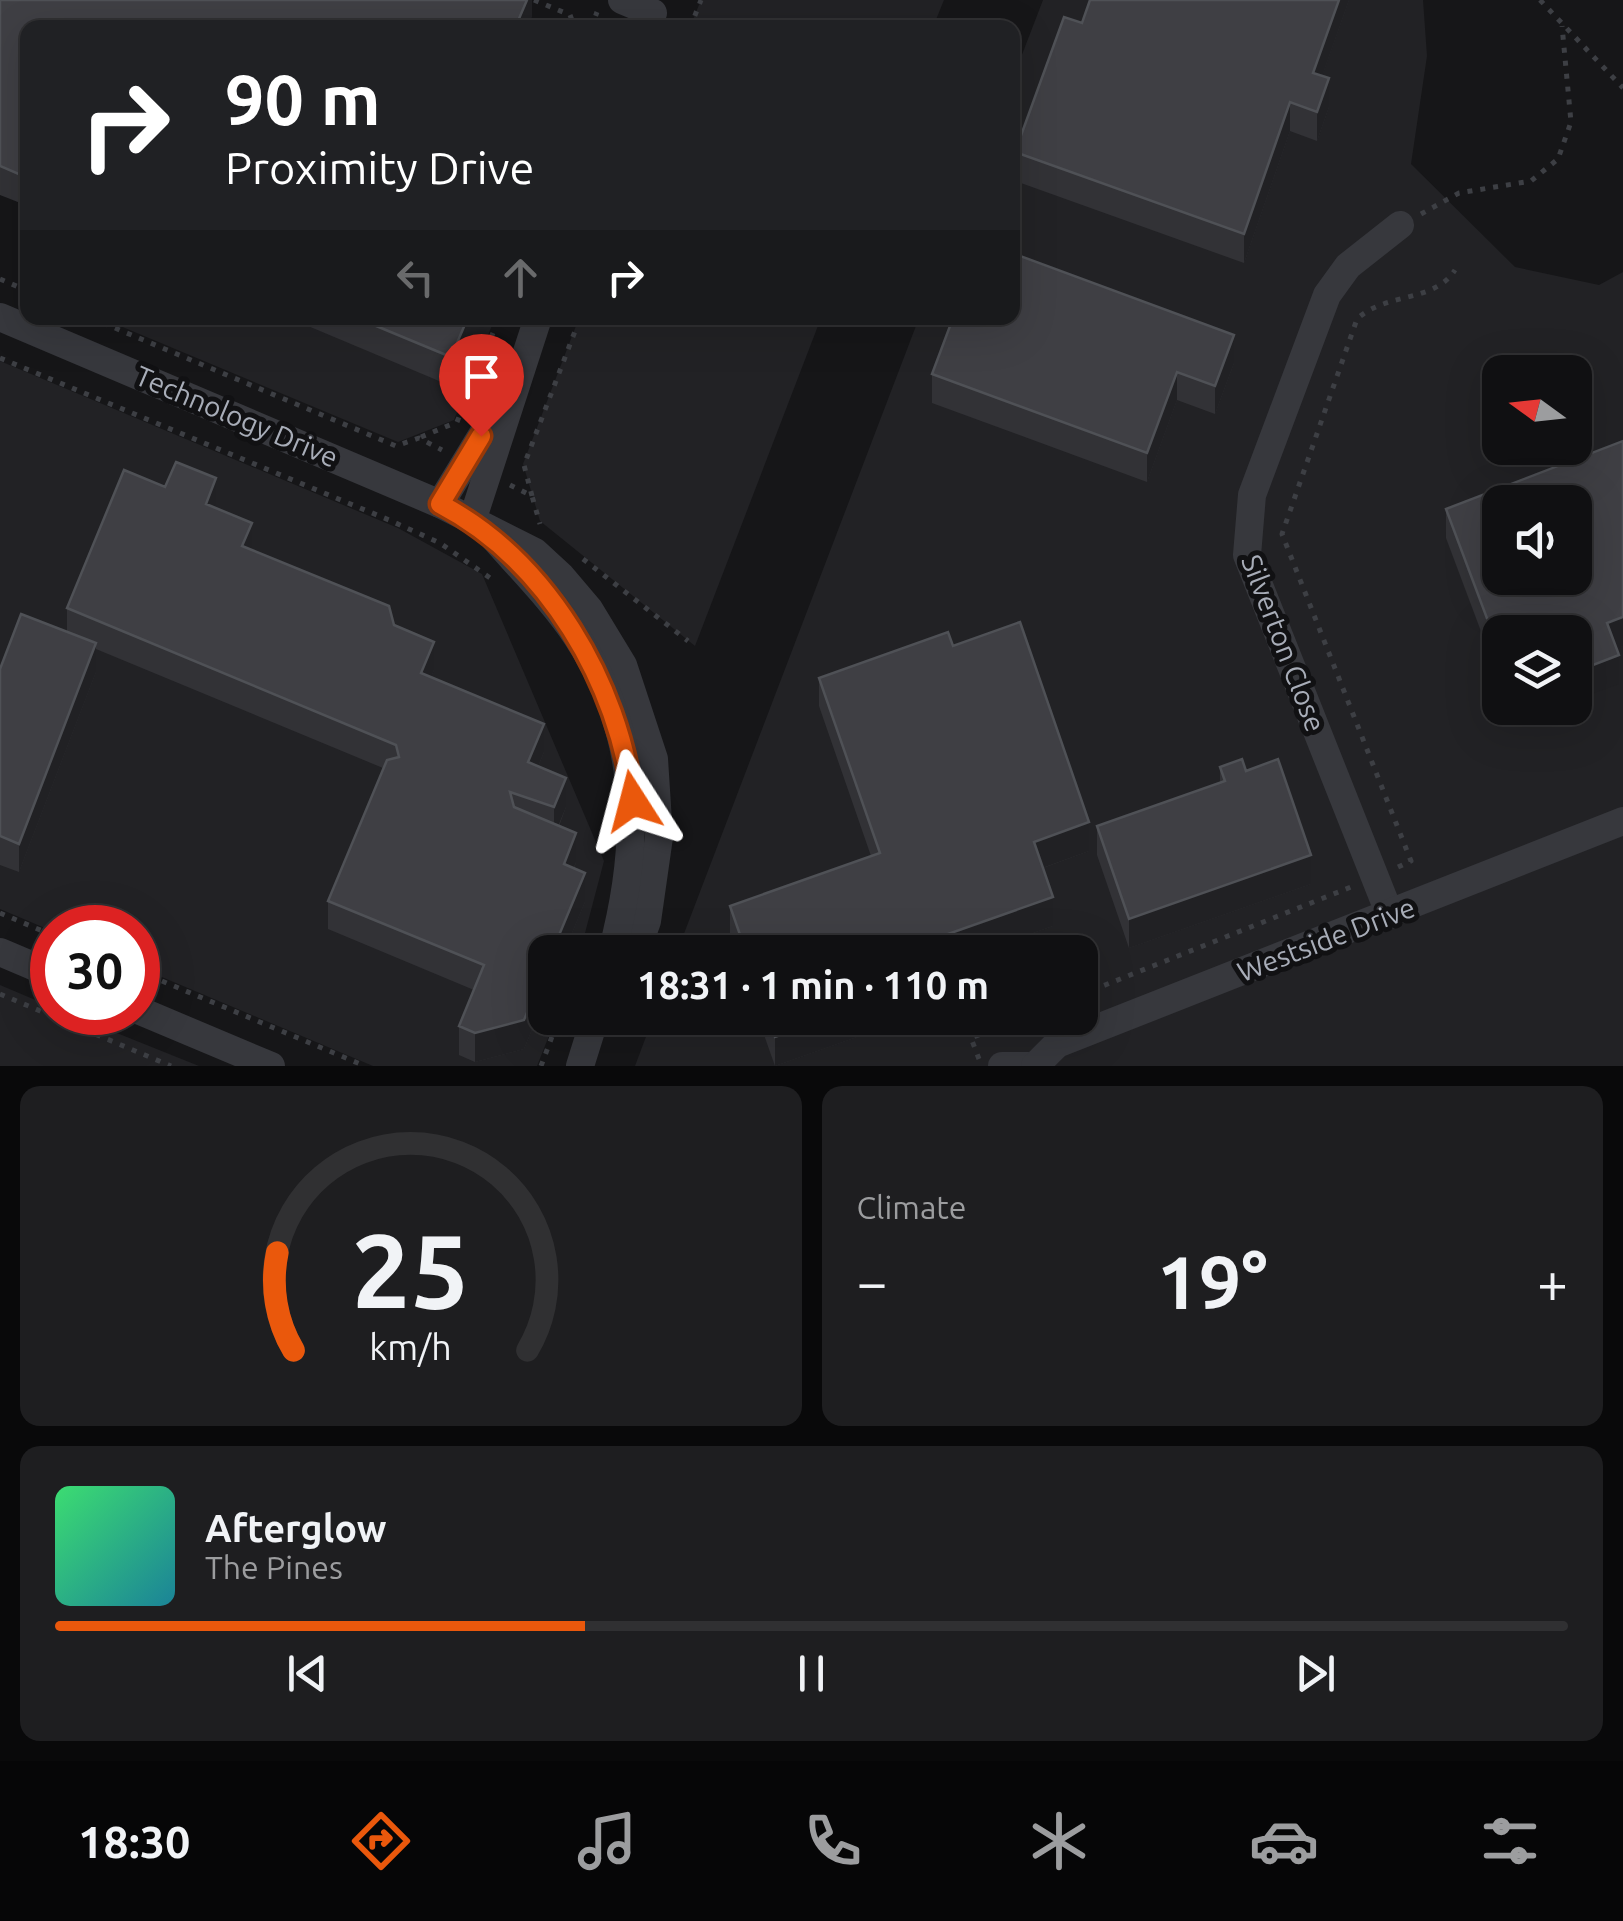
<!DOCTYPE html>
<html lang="en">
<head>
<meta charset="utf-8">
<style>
	:root { --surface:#101012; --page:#1e1e20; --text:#f1f3f6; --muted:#9c9d9f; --line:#303032; --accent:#ea580c }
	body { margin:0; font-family:Ubuntu,sans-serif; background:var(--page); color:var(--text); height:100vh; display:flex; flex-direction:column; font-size:38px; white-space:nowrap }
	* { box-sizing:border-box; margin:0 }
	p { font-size:32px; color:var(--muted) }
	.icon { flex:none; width:55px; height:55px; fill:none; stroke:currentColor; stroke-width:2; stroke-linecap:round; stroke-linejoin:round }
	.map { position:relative; height:1066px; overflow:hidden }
	.side { display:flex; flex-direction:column; gap:20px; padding:20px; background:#09090a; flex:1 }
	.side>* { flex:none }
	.hud { position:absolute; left:20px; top:20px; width:1000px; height:305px; border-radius:20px; box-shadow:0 10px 40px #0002,0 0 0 2px var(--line); background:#202124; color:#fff; overflow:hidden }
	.needle { width:65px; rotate:285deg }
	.controls { position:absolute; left:1482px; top:355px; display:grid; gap:20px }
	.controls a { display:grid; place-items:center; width:110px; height:110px; border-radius:20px; background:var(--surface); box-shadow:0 10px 40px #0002,0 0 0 2px var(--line); font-size:50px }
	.speed { position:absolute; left:30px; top:905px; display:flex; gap:20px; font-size:50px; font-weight:700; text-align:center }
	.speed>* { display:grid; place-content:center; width:130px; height:130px; border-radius:50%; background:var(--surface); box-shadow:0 10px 40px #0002,0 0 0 2px var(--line); line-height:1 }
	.speed .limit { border:15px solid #d22; background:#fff; color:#111 }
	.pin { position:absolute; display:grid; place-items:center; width:85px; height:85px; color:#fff; margin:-102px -42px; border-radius:50% 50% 50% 0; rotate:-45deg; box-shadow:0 0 10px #0007 }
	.pin .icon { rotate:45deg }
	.me { position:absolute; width:110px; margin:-55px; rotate:351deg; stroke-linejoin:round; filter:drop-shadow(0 0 8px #0008) }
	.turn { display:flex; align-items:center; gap:35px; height:210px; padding:0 40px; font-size:45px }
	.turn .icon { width:130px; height:130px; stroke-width:2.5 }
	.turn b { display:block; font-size:70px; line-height:85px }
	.lanes { display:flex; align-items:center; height:95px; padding:0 40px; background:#0003; justify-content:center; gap:50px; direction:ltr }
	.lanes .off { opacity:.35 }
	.big { font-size:75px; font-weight:600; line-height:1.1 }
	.side .card { flex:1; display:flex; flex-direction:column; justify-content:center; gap:15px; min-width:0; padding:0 35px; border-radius:20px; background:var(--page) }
	.side .dial { align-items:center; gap:0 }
	.dial svg { height:260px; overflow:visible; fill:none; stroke:var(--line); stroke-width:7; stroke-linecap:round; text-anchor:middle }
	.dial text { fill:var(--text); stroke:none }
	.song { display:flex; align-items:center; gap:30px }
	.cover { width:120px; height:120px; border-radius:15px; background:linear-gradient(135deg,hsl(140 70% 55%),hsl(190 70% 35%)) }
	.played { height:10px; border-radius:5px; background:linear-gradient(90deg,var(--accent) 35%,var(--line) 35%) }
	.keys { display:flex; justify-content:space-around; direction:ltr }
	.heat { display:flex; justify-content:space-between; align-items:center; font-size:55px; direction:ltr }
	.side .tiles { flex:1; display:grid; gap:20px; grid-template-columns:1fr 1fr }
	.card:last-child { grid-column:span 2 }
	.trip { position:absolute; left:528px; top:935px; width:570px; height:100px; border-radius:20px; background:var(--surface); box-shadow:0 10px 40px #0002,0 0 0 2px var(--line); font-weight:600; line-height:100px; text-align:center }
	.menu { display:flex; height:160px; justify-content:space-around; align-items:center; background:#060607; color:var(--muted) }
	.menu .icon { width:70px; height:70px }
	.menu .on { color:var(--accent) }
	.menu b { font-size:45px; color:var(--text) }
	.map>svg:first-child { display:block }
	.built { fill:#222225; fill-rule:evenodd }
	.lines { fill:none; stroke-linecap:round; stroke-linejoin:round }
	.path { stroke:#3d3f44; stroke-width:5; stroke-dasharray:5 8; stroke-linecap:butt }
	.street { stroke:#37383d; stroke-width:28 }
	.wall { fill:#323236 }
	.shaded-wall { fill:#212124 }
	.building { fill:#3f3f44; stroke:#4f5156; stroke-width:2.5; fill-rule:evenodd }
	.route-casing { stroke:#983908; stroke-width:25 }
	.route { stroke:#ea580c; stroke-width:18 }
	.labels { text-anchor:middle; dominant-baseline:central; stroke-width:10; stroke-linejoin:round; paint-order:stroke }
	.street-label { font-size:28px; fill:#a8adb8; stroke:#111113 }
</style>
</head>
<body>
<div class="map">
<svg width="1623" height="1066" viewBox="0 0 1623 1066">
	<rect width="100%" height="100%" fill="#161618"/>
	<g class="built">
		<path d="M701,0H944L933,27H690Z"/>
		<path d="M1043,0H1423L1427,56L1411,164L1515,267L1599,285L1623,272V1066H635L653,1018H1080V952H677L919,318H1012L1013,78ZM1500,372H1575V448H1500ZM1500,502H1575V578H1500ZM1500,632H1575V708H1500Z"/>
		<path d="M101,318H495L454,420L398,442Z"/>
		<path d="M579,318H821L695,646L540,521L523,464Z"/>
		<path d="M0,361L398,528L482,574L604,861L580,952H545V1018H556L537,1066H373L138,967V928L52,931L0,909Z"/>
		<path d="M0,985L52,1007V1012L67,1013L199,1066H0Z"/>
	</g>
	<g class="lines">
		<g class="path">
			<path d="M534,0L570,15L575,28"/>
			<path d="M1540,0L1623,88"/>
			<path d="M591,28L597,12"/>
			<path d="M690,28L701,0"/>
			<path d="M1421,214L1459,193L1531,181L1558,159L1571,122L1562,26"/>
			<path d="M0,279L28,291"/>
			<path d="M91,318L396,446L419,438L442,450"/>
			<path d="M0,358L389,520L440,543L493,580"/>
			<path d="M421,437L457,422L499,318"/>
			<path d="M510,485L532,496L540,524"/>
			<path d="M532,496L524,465L580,318"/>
			<path d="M583,559L688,641"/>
			<path d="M1398,867L1411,861L1282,534L1357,319C1386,292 1434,303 1455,270"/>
			<path d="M0,913L52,935"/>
			<path d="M138,971L365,1066"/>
			<path d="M0,994L171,1066"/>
			<path d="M1080,995L1351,887"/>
			<path d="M979,1059L971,1038L1023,1018"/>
			<path d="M541,1066L559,1018"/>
		</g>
		<g class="street">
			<path d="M622,0L653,13"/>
			<path d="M0,317L440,504L535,552L561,576L589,609L623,665L654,759L659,837L647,921L636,952"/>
			<path d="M440,504L499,407"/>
			<path d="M472,521L538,318"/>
			<path d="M494,538C522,570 554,602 577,637C642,735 641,843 612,952"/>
			<path d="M1390,915L1247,555L1252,495L1327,295L1348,266L1400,225"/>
			<path d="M0,952L52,974"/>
			<path d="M138,1010L271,1066"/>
			<path d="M580,1066L595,1018"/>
			<path d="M1002,1066H1028"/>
			<path d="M1035,1066L1057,1044L1623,821"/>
		</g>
	</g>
	<g class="wall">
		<path d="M0,0H532V17L28,28V206L0,195Z"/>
		<path d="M1090,0H1349L1322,76L1329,107L1317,141L1290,131L1244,263L1015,181V152L1082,23Z"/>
		<path d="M289,318H454L466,351L451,386Z"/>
		<path d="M1234,363L1215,414L1177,400L1147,482L932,403V374Z"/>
		<path d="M1623,441V646L1616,648L1619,684L1575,632H1500V682L1446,538V509Z"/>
		<path d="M165,487L216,508L252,550L394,625L434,670L431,677L544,752L538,767L566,807L559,826L576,862L574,869L585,902L564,952H545V998L524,1049L475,1062L459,1055V1026L474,990L328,929V901L383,768L96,649V672L19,872L0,865V669L67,632V608Z"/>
		<path d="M953,646L1089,851L1043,868L1053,926L979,952H736L730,935V906L871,856L819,706V678Z"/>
		<path d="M1220,767L1246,771L1311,884L1129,948L1097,855V826L1220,782Z"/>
		<path d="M758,1018H905V1020L775,1066Z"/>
	</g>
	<g class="shaded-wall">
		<path d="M527,0H532V17L527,28H515Z"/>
		<path d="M1339,0H1349L1313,102V73Z"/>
		<path d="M1329,78V107L1317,141V112Z"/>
		<path d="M1290,102V131L1244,263V234Z"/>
		<path d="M466,322V351L451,386V357Z"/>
		<path d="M1234,335V363L1215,414V386Z"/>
		<path d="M1177,372V400L1147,482V453Z"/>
		<path d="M216,478V507L206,533V504Z"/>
		<path d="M252,523V552L242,546Z"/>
		<path d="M1623,617V646L1607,652V623Z"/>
		<path d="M434,642V670L421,701V673Z"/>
		<path d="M96,643V672L19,872V844Z"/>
		<path d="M1619,655V684L1575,700V672Z"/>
		<path d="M544,724V752L528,791V762Z"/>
		<path d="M566,778V807L554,836V807Z"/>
		<path d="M1089,822V851L1034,871V842Z"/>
		<path d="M576,833V862L564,893V864Z"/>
		<path d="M1311,855V884L1129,948V919Z"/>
		<path d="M585,873V902L564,952H552Z"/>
		<path d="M1053,897V926L979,952H897Z"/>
		<path d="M545,969V998L524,1049L475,1062V1033Z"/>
		<path d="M832,1018H905V1020L775,1066V1037Z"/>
	</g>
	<g class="building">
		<path d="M0,0H527L515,28H28V178L0,166Z"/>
		<path d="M1090,0H1339L1313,73L1329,78L1317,112L1290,102L1244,234L1015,152L1064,17L1082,23Z"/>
		<path d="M1012,253L1234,335L1215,386L1177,372L1147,453L932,374L953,318H1012Z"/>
		<path d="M357,318H454L466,322L451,357Z"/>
		<path d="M1623,441V617L1607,623L1619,655L1575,672V632H1500V653L1446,509ZM1500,502H1575V578H1500Z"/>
		<path d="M176,462L216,478L206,504L252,523L242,546L389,606L394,625L434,642L421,673L544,724L528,762L566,778L554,807L510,792L514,807L576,833L564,864L585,873L552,952H545V969L524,1020L475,1033L459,1026L484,965L328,901L387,760L399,757L396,745L67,608L124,470L165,487Z"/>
		<path d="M21,614L96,643L19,844L0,836V669Z"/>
		<path d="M1020,622L1089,822L1034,842L1053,897L897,952H746L730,906L880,853L819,678L948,632L953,646Z"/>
		<path d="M1242,759L1246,771L1278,759L1311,855L1129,919L1097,826L1225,781L1220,767Z"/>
		<path d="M768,1018H832L775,1037Z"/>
	</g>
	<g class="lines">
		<defs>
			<path id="route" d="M481,436L440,504C547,560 619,683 633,801"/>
		</defs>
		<use href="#route" class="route-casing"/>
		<use href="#route" class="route"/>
	</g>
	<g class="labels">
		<g class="street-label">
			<text transform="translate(237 416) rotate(23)">Technology Drive</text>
			<text transform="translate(1284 643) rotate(69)">Silverton Close</text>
			<text transform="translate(1326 939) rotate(-21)">Westside Drive</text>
		</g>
	</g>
</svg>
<div class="controls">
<a><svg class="needle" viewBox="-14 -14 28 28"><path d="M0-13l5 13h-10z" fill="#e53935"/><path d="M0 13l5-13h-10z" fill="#9c9d9f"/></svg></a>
<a><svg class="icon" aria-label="sound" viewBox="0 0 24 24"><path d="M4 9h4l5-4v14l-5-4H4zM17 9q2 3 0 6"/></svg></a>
<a><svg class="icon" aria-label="layers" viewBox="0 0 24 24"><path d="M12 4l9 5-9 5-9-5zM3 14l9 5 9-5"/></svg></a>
</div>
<div class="speed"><div class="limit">30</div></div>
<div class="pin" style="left:481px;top:436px;background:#d93025"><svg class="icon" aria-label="arrive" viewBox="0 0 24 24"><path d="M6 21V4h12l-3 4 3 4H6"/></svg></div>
<svg class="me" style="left:633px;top:801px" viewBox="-20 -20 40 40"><path d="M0-17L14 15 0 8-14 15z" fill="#ea580c" stroke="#fff" stroke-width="4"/></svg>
<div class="trip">18:31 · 1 min · 110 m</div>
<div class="hud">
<div class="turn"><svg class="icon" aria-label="right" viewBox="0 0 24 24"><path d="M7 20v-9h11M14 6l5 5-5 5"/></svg><div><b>90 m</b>Proximity Drive</div></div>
<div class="lanes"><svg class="icon off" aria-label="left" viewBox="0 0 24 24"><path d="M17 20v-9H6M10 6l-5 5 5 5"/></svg><svg class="icon off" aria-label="ahead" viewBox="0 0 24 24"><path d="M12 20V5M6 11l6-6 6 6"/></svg><svg class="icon" aria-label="right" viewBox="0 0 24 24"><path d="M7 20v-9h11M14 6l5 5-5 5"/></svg></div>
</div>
</div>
<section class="side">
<div class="tiles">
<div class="card dial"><svg viewBox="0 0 100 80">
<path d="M14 69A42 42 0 1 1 86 69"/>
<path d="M14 69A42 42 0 0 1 9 39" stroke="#ea580c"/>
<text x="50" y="56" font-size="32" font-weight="700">25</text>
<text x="50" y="72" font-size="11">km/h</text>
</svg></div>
<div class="card"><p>Climate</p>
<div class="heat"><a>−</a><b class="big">19°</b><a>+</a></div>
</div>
<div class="card">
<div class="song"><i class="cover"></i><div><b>Afterglow</b><p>The Pines</p></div></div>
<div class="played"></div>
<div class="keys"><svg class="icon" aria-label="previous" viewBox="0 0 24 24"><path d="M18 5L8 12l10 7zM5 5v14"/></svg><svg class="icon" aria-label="pause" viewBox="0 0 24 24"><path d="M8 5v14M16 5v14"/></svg><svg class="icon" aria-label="next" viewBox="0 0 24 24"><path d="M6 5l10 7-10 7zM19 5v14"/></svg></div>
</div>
</div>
</section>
<nav class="menu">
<b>18:30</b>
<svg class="icon on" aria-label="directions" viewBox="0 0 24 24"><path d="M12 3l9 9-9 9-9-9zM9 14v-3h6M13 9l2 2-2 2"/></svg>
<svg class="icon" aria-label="music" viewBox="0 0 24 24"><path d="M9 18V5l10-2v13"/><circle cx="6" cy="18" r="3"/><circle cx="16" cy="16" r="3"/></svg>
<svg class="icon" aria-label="phone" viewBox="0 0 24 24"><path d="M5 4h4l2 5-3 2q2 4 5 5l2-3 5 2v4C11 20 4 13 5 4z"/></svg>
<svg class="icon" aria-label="climate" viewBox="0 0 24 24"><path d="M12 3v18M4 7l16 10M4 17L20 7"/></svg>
<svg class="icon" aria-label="car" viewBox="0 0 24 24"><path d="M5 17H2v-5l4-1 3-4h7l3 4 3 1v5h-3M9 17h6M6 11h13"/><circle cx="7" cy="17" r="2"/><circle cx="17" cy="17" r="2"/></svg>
<svg class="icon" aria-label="filters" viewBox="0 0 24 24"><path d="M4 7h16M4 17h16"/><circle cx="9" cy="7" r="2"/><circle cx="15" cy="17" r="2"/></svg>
</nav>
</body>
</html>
